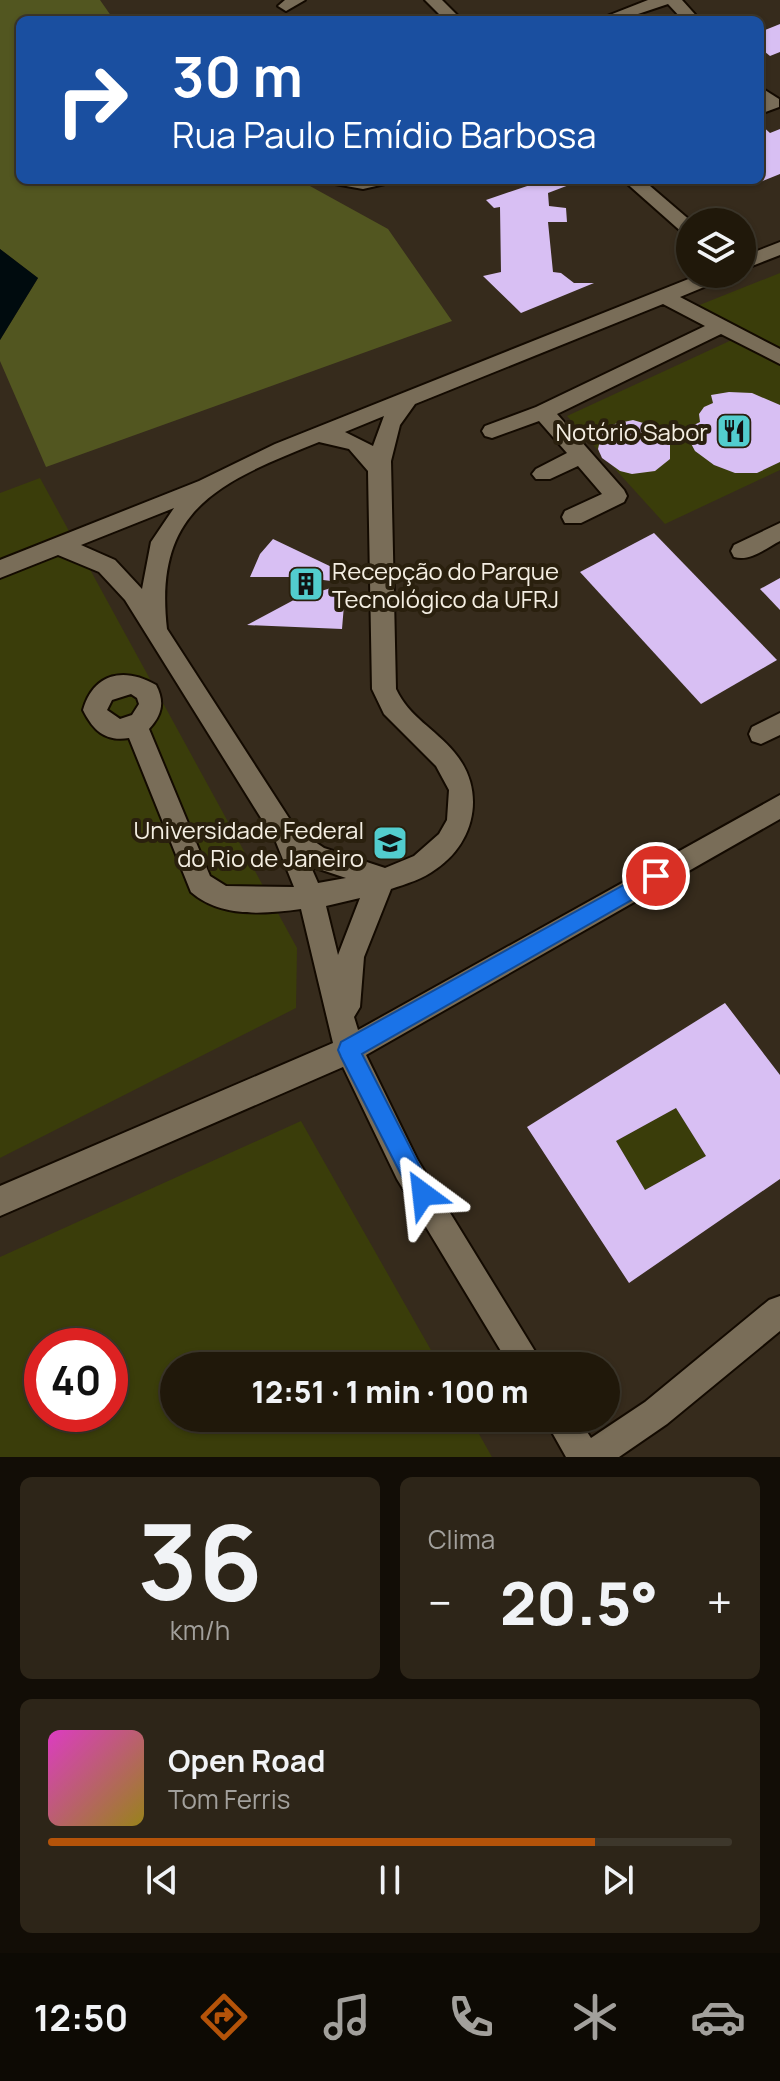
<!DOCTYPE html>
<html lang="pt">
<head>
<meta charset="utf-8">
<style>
	:root { --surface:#20180a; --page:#2d2518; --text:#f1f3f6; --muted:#a2a09c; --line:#3d372b; --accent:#b45309 }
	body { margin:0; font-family:Manrope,sans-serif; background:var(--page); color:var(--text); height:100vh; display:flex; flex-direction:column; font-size:30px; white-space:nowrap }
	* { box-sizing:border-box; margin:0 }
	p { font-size:26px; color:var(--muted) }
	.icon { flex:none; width:44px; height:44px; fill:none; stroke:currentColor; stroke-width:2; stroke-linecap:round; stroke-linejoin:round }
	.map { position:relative; height:1457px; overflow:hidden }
	.drawer { display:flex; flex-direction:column; gap:20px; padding:20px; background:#120d06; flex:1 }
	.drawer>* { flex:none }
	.banner { position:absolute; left:16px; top:16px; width:748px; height:168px; border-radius:12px; box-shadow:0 2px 6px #0004,0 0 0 2px var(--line); background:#1a4fa0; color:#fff; overflow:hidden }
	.controls { position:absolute; left:676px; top:208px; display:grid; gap:16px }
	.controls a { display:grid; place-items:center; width:80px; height:80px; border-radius:50%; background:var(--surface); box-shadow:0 2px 6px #0004,0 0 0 2px var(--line); font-size:40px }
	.speed { position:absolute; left:24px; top:1328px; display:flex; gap:16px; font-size:40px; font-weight:700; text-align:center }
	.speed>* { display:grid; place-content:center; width:104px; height:104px; border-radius:50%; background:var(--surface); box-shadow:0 2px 6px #0004,0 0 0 2px var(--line); line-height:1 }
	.speed .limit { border:12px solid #d22; background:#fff; color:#111 }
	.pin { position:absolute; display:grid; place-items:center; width:68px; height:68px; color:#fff; margin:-34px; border:4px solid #fff; border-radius:50%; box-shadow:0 2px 8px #0007 }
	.me { position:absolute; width:88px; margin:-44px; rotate:330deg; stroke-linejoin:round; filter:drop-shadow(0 0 6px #0008) }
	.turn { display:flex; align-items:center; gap:28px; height:168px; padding:0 24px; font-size:36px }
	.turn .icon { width:104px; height:104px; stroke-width:2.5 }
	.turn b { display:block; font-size:56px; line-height:68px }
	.big { font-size:60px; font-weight:800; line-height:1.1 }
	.drawer .widget { flex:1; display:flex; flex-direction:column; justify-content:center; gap:12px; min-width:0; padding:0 28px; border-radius:12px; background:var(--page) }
	.drawer .dial { align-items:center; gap:0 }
	.dial b { font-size:104px; line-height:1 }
	.song { display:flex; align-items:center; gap:24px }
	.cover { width:96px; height:96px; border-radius:12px; background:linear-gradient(135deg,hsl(310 70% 55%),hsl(50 70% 35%)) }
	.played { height:8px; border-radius:4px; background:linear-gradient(90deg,var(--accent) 80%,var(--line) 80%) }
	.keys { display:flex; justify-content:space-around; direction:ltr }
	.heat { display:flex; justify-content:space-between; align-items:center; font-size:44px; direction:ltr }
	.drawer .tiles { flex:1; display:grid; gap:20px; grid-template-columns:1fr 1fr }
	.widget:last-child { grid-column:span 2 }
	.trip { position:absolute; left:160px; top:1352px; width:460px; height:80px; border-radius:40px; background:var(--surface); box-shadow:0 2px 6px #0004,0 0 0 2px var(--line); font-weight:800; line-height:80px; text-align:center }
	.dock { display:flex; height:128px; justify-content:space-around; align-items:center; background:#0d0a04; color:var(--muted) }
	.dock .icon { width:56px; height:56px }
	.dock .active { color:var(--accent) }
	.dock b { font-size:36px; color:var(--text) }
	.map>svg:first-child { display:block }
	.education { fill:#362b1c; fill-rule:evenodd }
	.green { fill:#3a3d0a; fill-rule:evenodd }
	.forest { fill:#525620 }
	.water { fill:#000b0e }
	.building { fill:#d8bff3; fill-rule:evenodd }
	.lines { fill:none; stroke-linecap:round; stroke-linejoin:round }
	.minor-casing { stroke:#130a00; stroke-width:4 }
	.minor { fill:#796d58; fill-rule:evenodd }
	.route { fill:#1a73e8; stroke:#114b97; stroke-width:2 }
	.labels { text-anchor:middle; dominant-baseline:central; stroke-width:8; stroke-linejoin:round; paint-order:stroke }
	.poi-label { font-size:24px; fill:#f4eee2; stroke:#2a200e; text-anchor:end }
</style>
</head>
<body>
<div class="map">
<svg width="780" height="1457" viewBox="0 0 780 1457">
	<rect width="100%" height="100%" fill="#2a200e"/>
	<path class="education" d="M0,0H780V1457H0V340L38,278L0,249ZM20,20H760V180H20ZM690,222H742V274H690ZM42,1346H110V1414H42ZM174,1366H606V1418H174Z"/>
	<g class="green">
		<path d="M780,273V347L697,306Z"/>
		<path d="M736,338L780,361V470L665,524L567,416Z"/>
		<path d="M40,478L297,948L296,1008L0,1158V493Z"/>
		<path d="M676,1108L706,1156L645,1190L616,1141Z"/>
		<path d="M301,1121L440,1366H174V1418H470L492,1457H0V1257ZM110,1346V1414H42V1346Z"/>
	</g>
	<path class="forest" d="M0,0H100L114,20H20V180H299L388,229L452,321L46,467L0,361V340L38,278L0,249Z"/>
	<path class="water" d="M0,249L38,278L0,340Z"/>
	<g class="building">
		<path d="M780,24V52L770,56L760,48V32Z"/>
		<path d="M760,124L770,133L780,129V174L760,182Z"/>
		<path d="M545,180H566L569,185L548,193L549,206L566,208L567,222H548L553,272L561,273L574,283H594L521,313L483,276L501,272L500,207L494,208L486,200Z"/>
		<path d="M729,392L752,393L780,405V462L757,473H735L714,465L695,451L687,436L690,427L700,422L699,414L704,407L713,403L711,395Z"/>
		<path d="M633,420L657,427L670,442V459L655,471L632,474L620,471L602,458L598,449L602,432L610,425Z"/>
		<path d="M654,533L777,660L701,704L580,572Z"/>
		<path d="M273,539L338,570L331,581L308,578L311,594L331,588L344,605L342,629L247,625L305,594L302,577H250L260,554Z"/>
		<path d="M780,578V610L760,589Z"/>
		<path d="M725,1003L780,1075V1179L629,1283L527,1127ZM676,1108L706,1156L645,1190L616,1141Z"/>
	</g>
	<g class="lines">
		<defs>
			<g id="minor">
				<path d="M285,0H305L286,11L278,6Z"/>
				<path d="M425,0H442L462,20H445Z"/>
				<path d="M648,0H682L700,20H683L668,4L620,20H597Z"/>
				<path d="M760,87L779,99V107L760,114Z"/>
				<path d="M332,180H388L385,184L363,189L335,184Z"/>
				<path d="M623,180H643L692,222L690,236L684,234Z"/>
				<path d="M780,242V255L742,270V257Z"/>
				<path d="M701,274H728L726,278L680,297L780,349V364L721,334L557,414L624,490L627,496L624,502L581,523H565L562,517L565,511L602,494L578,466L550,479H536L532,474L536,469L567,453L539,421L492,438L485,436L482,431L485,426L536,407L705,326L663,304L415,404L400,425L391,461L396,689C409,717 435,729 454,752C486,789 476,842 436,869C423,879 406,884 391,889L364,957L360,1007L354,1017L358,1030L780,795V819L366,1055L417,1159L544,1366H510L397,1179L343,1067L0,1216V1186L333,1043L301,909C264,914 221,918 191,892L129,738C105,742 93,730 83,710C94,672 125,667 156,685C165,702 162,715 149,729L210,876L226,886L294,887L276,842L125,600L99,572L58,555L0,578V560L199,481L275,444ZM384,416L373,446L345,432ZM319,442L349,449L368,471L372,689L384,714L436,766L449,790L447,820L439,834L414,856L385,868L324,848L296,829L167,629C153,508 220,482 319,442ZM174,508L151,542L142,589L115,560L81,545ZM131,694L137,698L139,704L132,715L120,719L107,710L112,700ZM311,867L316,868L346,878L318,883ZM360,898L338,955L326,906Z"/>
				<path d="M780,523V541C766,548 750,562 734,557L731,551L734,545Z"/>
				<path d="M780,713V735L761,744L752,741L749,734L752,727Z"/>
				<path d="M780,1296V1331L667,1424L619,1457H566L544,1418H578L591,1438L645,1402L769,1300Z"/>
			</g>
		</defs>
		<use href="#minor" class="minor-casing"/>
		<use href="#minor" class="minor"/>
	</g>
	<path class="route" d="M656,867L663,870L666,876L663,882L362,1054L434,1194L430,1202L423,1205L415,1202L341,1057L338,1050L341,1042Z"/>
	<defs>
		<symbol id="restaurant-square" viewBox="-11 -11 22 22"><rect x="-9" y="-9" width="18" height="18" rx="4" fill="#52cdce" stroke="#2a200e"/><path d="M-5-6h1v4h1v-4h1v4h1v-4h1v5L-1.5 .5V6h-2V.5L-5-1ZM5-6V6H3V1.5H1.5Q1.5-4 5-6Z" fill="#111"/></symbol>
		<symbol id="building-square" viewBox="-11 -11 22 22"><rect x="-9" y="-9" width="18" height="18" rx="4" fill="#52cdce" stroke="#2a200e"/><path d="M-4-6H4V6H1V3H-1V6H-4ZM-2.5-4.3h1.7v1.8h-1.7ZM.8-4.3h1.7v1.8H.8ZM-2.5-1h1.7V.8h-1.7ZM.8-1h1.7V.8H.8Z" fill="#111"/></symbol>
		<symbol id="university-square" viewBox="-11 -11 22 22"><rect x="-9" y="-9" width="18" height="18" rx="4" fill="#52cdce" stroke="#2a200e"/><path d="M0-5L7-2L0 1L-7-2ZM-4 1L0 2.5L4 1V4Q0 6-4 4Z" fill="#111"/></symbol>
	</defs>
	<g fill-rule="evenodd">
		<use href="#restaurant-square" x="714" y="411" width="40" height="40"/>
		<use href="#building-square" x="286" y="564" width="40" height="40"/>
		<use href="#university-square" x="370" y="823" width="40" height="40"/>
	</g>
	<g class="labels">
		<g class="poi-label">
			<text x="708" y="431">Notório Sabor</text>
			<text x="332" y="570" text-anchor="start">Recepção do Parque<tspan x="332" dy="28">Tecnológico da UFRJ</tspan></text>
			<text x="364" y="829">Universidade Federal<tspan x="364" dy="28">do Rio de Janeiro</tspan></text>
		</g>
	</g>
</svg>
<div class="controls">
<a><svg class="icon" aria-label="layers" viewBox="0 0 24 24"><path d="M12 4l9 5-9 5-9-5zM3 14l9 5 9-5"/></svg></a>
</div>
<div class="speed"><div class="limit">40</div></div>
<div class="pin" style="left:656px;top:876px;background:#d93025"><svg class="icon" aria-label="arrive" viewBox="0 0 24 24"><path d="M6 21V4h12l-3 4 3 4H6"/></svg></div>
<svg class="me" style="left:423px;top:1194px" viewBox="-20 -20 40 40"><path d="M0-17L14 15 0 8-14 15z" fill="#1a73e8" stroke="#fff" stroke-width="4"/></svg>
<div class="trip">12:51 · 1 min · 100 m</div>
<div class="banner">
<div class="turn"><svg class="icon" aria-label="right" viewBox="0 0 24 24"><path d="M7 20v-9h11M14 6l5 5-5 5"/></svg><div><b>30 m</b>Rua Paulo Emídio Barbosa</div></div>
</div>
</div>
<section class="drawer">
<div class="tiles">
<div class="widget dial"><b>36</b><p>km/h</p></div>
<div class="widget"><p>Clima</p>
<div class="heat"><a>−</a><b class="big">20.5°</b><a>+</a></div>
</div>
<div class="widget">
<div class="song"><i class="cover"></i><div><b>Open Road</b><p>Tom Ferris</p></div></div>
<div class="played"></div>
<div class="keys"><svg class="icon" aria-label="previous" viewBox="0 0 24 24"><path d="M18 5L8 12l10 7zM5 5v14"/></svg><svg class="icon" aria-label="pause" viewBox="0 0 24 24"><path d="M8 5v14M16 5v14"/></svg><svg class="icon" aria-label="next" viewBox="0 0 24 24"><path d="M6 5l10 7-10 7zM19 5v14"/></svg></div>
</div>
</div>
</section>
<nav class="dock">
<b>12:50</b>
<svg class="icon active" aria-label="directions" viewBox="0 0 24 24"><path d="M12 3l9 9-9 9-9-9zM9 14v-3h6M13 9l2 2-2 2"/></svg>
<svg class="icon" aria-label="music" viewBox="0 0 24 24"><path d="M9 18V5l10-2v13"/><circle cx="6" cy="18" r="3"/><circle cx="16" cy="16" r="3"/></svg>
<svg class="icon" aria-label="phone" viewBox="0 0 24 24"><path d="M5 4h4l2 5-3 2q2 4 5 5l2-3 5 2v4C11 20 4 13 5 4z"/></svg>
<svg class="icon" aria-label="climate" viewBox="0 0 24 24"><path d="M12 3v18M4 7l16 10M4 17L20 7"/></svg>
<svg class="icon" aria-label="car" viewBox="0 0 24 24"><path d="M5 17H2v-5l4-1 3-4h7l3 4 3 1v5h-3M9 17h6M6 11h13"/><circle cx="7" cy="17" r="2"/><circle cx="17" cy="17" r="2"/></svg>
</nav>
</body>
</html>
